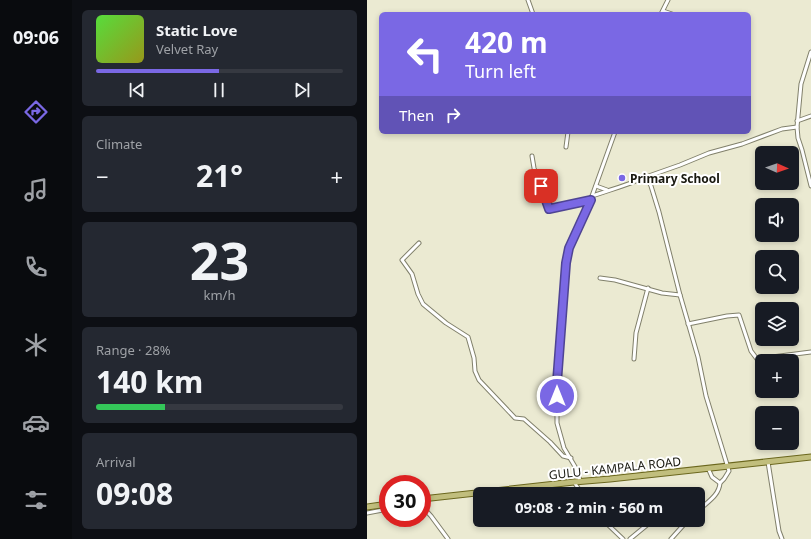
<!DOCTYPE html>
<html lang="en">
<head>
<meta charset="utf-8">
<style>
	:root { --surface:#171b24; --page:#242831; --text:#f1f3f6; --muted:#9ea1a6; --line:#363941; --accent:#7a68e4 }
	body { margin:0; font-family:"Noto Sans",sans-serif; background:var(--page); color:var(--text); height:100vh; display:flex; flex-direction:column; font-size:15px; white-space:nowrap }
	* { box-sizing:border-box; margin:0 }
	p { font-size:13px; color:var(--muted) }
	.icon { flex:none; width:22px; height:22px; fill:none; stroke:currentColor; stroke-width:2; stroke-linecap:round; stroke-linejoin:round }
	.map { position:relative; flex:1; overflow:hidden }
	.side { display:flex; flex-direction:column; gap:10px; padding:10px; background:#0d0f14; width:295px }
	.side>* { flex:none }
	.hud { position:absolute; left:12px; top:12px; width:372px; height:122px; border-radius:6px; box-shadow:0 2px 6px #0003; background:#7a68e4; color:#fff; overflow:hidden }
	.needle { width:26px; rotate:92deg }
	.fabs { position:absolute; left:388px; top:146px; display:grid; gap:8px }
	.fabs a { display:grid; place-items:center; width:44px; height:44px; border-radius:6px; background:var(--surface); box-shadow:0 2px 6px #0003; font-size:20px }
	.speed { position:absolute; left:12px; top:475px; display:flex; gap:8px; font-size:20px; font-weight:700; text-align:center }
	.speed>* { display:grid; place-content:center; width:52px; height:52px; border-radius:50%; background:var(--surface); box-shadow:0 2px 6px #0003; line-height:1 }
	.speed .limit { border:6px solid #d22; background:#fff; color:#111 }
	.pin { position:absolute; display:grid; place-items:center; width:34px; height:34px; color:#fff; margin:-17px; border-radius:8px; box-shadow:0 2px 6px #0006 }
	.me { position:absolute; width:44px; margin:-22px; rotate:0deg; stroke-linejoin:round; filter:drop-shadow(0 0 3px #0008) }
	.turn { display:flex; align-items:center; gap:14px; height:84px; padding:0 20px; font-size:18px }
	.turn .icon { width:52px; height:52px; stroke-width:2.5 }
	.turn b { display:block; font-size:28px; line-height:34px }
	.then { display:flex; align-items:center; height:38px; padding:0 20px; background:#0003; gap:8px; font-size:15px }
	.big { font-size:30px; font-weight:700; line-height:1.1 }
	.side .card { flex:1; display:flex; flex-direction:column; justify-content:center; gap:6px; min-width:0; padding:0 14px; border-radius:6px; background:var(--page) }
	.side .dial { align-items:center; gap:0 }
	.dial b { font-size:52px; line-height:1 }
	.song { display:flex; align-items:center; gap:12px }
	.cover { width:48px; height:48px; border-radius:6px; background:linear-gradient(135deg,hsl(110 70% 55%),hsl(60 70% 35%)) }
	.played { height:4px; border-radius:2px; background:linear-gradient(90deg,var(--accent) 50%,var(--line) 50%) }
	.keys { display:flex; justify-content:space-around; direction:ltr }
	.heat { display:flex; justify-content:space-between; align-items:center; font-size:22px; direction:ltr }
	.charge { height:6px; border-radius:3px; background:linear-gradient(90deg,#34c759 28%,var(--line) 0) }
	.trip { position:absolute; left:106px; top:487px; width:232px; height:40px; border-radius:6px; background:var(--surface); box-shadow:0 2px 6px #0003; font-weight:700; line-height:40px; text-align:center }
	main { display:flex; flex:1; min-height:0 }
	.dock { display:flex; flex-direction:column; width:72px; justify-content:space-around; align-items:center; background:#090b0e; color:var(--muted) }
	.dock .icon { width:28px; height:28px }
	.dock .on { color:var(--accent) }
	.dock b { font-size:18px; color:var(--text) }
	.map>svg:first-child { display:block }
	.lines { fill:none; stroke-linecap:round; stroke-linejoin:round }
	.street-casing { stroke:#81806b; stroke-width:5 }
	.primary-casing { stroke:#6b671e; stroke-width:7 }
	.street { stroke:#fff; stroke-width:3 }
	.primary { stroke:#c1be7d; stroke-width:5 }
	.route-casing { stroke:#4f4494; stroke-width:10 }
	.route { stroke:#7a68e4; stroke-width:7 }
	.poi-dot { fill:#7a68e4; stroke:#fff; stroke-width:1.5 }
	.labels { text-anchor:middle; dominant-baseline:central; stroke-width:4; stroke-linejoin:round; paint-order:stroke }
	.poi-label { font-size:12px; font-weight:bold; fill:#18180f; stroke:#fff; text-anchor:start }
	.street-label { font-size:12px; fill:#18180f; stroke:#fff }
</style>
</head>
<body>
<main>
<nav class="dock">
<b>09:06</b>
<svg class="icon on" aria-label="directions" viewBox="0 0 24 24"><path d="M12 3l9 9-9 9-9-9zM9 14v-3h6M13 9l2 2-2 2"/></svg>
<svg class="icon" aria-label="music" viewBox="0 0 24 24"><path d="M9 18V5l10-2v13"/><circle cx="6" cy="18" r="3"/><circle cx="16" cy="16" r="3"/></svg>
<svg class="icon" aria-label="phone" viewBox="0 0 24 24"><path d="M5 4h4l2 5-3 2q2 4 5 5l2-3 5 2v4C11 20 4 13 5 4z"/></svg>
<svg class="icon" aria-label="climate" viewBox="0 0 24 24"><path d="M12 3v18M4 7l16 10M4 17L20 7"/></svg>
<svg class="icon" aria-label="car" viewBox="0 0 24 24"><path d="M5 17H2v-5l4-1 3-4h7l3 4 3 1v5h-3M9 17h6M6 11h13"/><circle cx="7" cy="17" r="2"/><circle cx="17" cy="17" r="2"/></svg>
<svg class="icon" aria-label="filters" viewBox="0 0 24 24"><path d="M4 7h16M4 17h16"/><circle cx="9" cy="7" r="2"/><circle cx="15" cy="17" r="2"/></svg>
</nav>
<section class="side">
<div class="card">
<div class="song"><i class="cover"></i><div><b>Static Love</b><p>Velvet Ray</p></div></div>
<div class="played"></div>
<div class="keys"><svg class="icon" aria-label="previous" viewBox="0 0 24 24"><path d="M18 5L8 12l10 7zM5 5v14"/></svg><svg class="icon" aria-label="pause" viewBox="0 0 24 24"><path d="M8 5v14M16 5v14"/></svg><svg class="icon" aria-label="next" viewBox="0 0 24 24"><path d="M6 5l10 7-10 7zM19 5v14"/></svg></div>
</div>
<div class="card"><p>Climate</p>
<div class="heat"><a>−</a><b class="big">21°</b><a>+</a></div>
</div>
<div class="card dial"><b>23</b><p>km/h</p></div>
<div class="card"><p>Range · 28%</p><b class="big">140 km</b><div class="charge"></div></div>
<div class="card"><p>Arrival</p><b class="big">09:08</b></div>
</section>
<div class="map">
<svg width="444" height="539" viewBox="0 0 444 539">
	<rect width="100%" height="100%" fill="#ebead2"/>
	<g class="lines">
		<defs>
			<g id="street">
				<path d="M161,0L166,14"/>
				<path d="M296,11L305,14"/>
				<path d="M294,14L301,0"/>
				<path d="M444,52L434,84L430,127L431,138L435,150L444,186"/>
				<path d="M430,121L444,116"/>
				<path d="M199,147L201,132"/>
				<path d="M165,156L167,168L182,209L224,200"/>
				<path d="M276,178L313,165L342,153L375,144L415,129L430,127"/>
				<path d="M229,186L240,190"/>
				<path d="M225,196C242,190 259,186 276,178L281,180L284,186L292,212L313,295L295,293L248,280L233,278"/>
				<path d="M52,243L35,260L45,274L51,294L56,304L79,323L101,337L107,358L108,371L112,380L148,418L157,419L183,442L196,456L204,458"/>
				<path d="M313,295L331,357L339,396L362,471L357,479L353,483C352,496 340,502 331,511"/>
				<path d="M321,324L360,316L372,315L384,351L390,359L444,352"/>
				<path d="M267,359L269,333L281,288"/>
				<path d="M401,462L412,531L415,539"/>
				<path d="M341,468L345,477L353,483"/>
				<path d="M213,481L210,470L197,448L190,423V382L199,263L202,248L225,196L248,132"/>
				<path d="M207,482L215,494"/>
				<path d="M55,506L64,516L81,539"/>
				<path d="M0,513L21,509"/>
				<path d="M236,520L256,539"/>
				<path d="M263,539L286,520"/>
				<path d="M304,539L321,520"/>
			</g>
			<g id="primary">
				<path d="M55,499L207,482L243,479L444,457"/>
				<path d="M0,507L21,504"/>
			</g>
		</defs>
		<use href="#street" class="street-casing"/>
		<use href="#primary" class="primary-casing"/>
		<use href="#street" class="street"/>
		<use href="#primary" class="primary"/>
	</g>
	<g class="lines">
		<defs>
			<path id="route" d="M174,186L182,209L224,200L202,248L199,263L190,382V396"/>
		</defs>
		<use href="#route" class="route-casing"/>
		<use href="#route" class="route"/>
	</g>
	<circle class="poi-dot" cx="255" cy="178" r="4"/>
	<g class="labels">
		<g class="poi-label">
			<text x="263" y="178">Primary School</text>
		</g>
		<g class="street-label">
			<text transform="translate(248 468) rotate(-6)">GULU - KAMPALA ROAD</text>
		</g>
	</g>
</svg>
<div class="fabs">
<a><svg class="needle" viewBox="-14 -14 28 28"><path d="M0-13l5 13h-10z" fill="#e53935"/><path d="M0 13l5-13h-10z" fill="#9ea1a6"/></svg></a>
<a><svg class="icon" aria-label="sound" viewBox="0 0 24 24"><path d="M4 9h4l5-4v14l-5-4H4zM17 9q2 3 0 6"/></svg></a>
<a><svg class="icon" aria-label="search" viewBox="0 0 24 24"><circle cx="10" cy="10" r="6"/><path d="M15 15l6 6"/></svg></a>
<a><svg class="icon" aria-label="layers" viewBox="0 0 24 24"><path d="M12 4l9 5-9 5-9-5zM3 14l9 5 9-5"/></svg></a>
<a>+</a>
<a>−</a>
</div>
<div class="speed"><div class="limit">30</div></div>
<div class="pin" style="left:174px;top:186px;background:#d93025"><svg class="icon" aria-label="arrive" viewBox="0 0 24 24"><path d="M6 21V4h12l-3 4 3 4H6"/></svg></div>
<svg class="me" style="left:190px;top:396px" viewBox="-20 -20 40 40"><circle r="17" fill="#7a68e4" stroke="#fff" stroke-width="3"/><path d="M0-11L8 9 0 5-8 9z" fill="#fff"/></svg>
<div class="trip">09:08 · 2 min · 560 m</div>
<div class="hud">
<div class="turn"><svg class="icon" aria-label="left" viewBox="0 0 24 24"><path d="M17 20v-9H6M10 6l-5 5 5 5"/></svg><div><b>420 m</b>Turn left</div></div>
<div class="then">Then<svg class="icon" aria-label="right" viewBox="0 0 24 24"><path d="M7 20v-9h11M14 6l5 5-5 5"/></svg></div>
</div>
</div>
</main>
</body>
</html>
